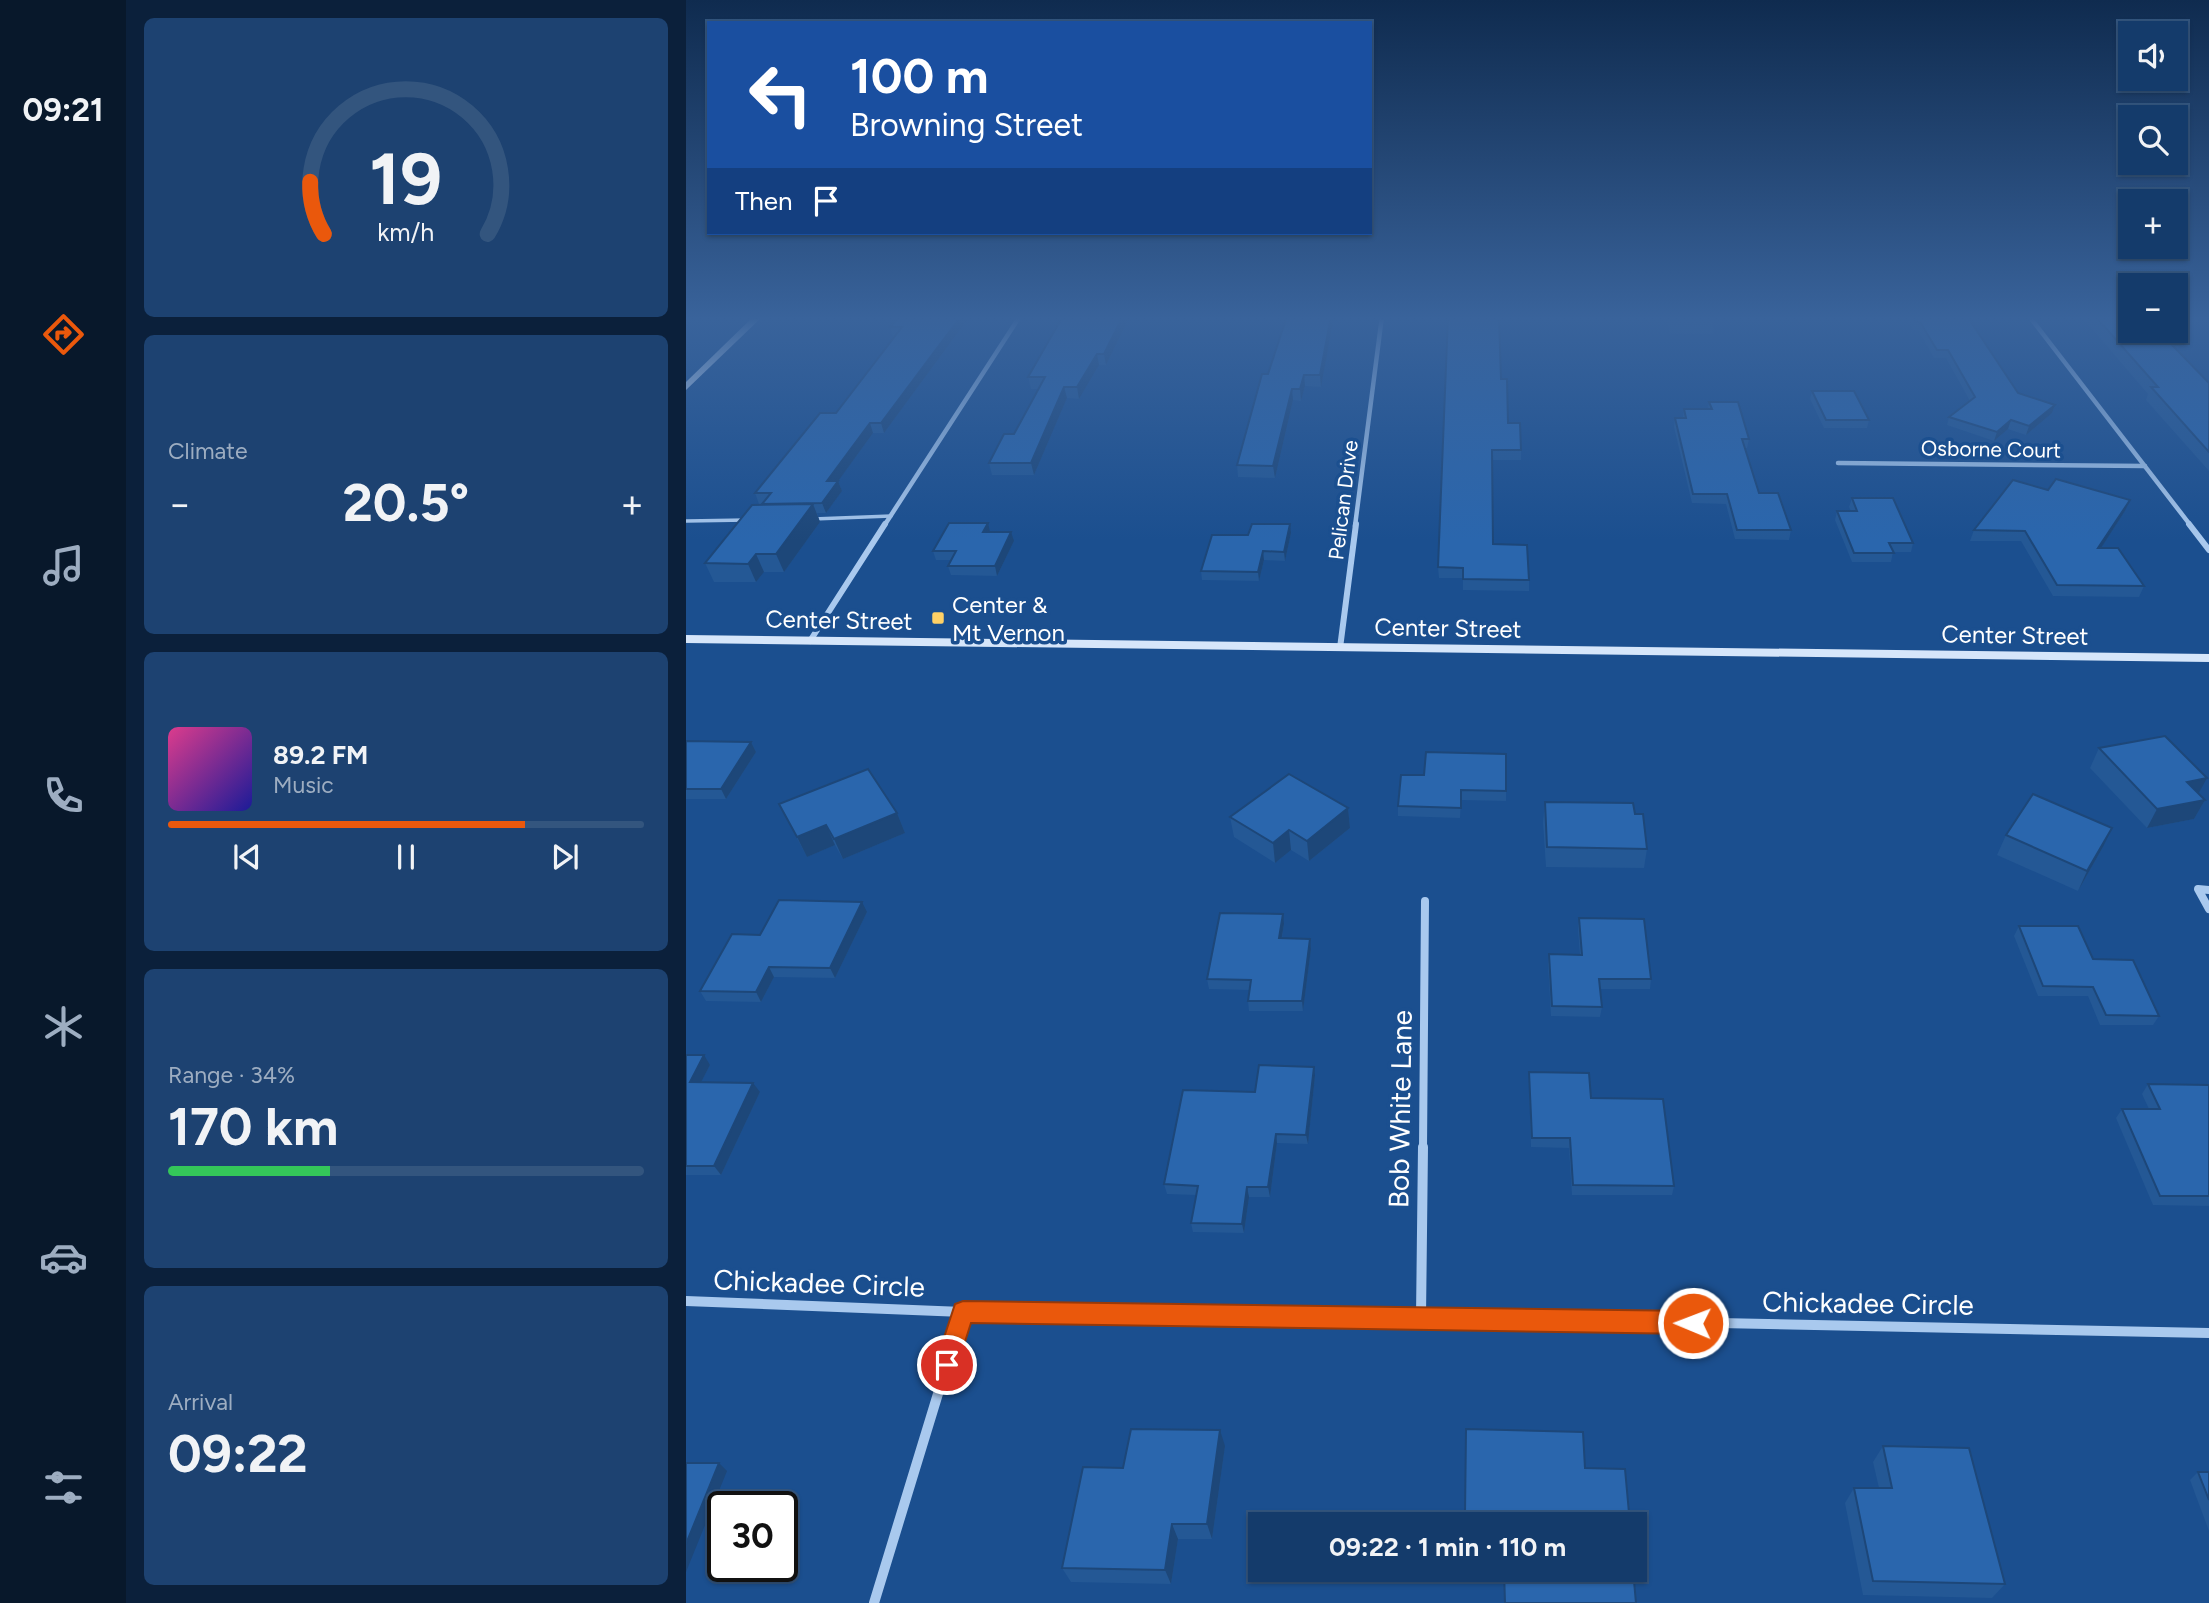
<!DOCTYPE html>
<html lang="en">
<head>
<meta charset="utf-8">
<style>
	:root { --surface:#143b6b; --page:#1d4271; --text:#f1f3f6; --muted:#9dadc1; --line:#33557e; --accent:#ea580c }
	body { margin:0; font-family:Figtree,sans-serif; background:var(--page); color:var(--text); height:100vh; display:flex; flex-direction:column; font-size:26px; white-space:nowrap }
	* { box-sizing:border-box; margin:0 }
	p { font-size:23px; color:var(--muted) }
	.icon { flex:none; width:38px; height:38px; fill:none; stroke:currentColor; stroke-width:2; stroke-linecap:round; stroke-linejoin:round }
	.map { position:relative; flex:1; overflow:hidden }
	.sheet { display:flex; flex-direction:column; gap:18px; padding:18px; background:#0b203b; width:560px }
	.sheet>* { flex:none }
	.banner { position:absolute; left:21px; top:21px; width:665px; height:214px; border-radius:0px; box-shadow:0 2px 5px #0004,0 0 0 2px var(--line); background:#1a4fa0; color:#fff; overflow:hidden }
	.controls { position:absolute; left:1432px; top:21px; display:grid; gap:14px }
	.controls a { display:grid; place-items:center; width:70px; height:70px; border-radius:0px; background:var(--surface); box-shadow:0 2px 5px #0004,0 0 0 2px var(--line); font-size:35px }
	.speed { position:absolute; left:21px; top:1491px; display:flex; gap:14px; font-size:35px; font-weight:700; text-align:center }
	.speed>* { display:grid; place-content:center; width:91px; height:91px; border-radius:50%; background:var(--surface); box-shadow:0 2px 5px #0004,0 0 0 2px var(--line); line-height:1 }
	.speed .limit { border:4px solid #111; border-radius:10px; background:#fff; color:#111 }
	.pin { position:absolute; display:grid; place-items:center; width:60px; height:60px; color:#fff; margin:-30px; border:4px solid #fff; border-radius:50%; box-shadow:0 2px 7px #0007 }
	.me { position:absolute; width:77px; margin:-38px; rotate:271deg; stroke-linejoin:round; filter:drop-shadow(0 0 5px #0008) }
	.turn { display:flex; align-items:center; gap:24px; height:147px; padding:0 28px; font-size:32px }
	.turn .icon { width:91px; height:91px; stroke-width:2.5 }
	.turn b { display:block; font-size:49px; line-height:60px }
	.then { display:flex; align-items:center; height:66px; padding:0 28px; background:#0003; gap:14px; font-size:26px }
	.big { font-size:52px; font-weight:700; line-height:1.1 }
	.sheet .card { flex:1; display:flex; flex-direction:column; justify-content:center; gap:10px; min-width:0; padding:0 24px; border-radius:10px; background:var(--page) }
	.sheet .dial { align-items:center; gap:0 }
	.dial svg { height:182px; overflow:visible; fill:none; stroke:var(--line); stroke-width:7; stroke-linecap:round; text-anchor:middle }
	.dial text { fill:var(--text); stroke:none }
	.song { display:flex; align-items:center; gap:21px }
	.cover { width:84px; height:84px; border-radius:10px; background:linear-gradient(135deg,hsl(330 70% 55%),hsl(240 70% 35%)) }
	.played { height:7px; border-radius:4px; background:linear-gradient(90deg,var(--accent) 75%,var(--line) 75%) }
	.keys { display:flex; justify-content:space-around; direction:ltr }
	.heat { display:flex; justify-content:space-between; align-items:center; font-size:38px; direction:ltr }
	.charge { height:10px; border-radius:5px; background:linear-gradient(90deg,#34c759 34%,var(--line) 0) }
	.trip { position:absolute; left:562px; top:1512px; width:399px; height:70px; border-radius:0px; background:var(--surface); box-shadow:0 2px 5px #0004,0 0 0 2px var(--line); font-weight:700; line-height:70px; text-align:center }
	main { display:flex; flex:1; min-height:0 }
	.tabs { display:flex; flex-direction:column; width:126px; justify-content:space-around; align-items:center; background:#08182b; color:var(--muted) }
	.tabs .icon { width:49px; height:49px }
	.tabs .active { color:var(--accent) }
	.tabs b { font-size:32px; color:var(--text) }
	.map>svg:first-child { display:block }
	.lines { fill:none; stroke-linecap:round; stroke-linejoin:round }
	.lane { stroke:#a9c9ee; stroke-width:3.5 }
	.street-far3 { stroke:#a9c9ee; stroke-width:4.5 }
	.street-far2 { stroke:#a9c9ee; stroke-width:6 }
	.street-far1 { stroke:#a9c9ee; stroke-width:8 }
	.street { stroke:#a9c9ee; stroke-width:10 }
	.secondary { fill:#d6e6fa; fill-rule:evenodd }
	.wall { fill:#245895 }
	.shaded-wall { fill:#1d4779 }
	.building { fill:#2a66ad; stroke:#1d4779; stroke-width:2 }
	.route { fill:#ea580c; stroke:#983908; stroke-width:2 }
	.poi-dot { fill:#ffd166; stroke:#1b4f8f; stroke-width:2.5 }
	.labels { text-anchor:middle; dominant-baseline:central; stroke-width:7; stroke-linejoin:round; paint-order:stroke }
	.far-street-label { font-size:21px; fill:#fff; stroke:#1b4f8f }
	.poi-label { font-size:24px; fill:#fff; stroke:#1b4f8f; text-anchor:start }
	.street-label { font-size:24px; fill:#fff; stroke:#1b4f8f }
	.near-street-label { font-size:28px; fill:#fff; stroke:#1b4f8f }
</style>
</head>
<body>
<main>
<nav class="tabs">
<b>09:21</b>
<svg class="icon active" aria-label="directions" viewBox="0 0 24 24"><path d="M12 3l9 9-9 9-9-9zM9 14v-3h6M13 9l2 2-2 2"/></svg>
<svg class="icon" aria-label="music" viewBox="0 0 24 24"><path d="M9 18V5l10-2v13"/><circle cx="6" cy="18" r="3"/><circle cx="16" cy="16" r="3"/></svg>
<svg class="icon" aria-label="phone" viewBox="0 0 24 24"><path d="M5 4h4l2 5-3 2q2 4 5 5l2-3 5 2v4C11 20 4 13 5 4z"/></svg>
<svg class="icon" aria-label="climate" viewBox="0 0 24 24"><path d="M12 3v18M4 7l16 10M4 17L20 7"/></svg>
<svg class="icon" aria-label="car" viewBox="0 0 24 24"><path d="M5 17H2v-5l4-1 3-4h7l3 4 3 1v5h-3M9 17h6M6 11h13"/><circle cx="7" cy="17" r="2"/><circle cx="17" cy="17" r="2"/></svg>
<svg class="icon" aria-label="filters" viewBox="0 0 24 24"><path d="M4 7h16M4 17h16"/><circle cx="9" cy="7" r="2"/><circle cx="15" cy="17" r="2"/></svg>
</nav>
<section class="sheet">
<div class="card dial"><svg viewBox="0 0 100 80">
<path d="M14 69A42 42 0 1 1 86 69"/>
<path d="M14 69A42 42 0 0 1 8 46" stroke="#ea580c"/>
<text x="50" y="56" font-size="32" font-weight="700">19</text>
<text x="50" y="72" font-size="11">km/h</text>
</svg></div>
<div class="card"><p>Climate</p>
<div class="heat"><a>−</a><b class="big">20.5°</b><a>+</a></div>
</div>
<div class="card">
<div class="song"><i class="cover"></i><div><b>89.2 FM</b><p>Music</p></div></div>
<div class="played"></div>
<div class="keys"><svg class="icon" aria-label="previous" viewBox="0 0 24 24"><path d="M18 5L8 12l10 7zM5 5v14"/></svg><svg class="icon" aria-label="pause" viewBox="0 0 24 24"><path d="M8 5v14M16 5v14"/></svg><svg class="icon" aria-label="next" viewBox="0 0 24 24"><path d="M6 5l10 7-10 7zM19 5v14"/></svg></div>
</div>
<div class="card"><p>Range · 34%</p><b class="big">170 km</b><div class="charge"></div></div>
<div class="card"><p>Arrival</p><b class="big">09:22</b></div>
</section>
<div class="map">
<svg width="1523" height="1603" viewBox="0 0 1523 1603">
	<rect width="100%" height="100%" fill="#1b4f8f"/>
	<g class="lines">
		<g class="lane">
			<path d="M127,519L205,516"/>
			<path d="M0,521L61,520"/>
		</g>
		<g class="street-far3">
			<path d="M1343,316L1505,526"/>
			<path d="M1152,463L1459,466"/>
			<path d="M198,526L334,316"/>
			<path d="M669,526L696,316"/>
		</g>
		<g class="street-far2">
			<path d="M1503,524L1523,550"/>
			<path d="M124,641L199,524"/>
			<path d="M654,648L670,524"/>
		</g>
		<g class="street-far1">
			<path d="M1523,890L1512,889L1523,909"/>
			<path d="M737,1149L739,901"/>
		</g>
		<g class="street">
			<path d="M0,1301L277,1312L735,1317L1523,1333"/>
			<path d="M735,1317L737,1147"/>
			<path d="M188,1603L277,1312"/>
		</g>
		<g class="secondary">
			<path d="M68,316H77L0,390V382Z"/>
			<path d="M0,635L1523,654V662L0,643Z"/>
		</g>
	</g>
	<g class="wall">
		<path d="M214,316H284L198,433H187L152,481L156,491L140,513H131L134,522L98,572H78L70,582H28L19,563L77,505V504H73L69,493L150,413L209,337H207L204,327Z"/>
		<path d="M377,316H444L420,365H413L393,399L381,398L348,475H306L303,463L328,434L353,389H345L342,377Z"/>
		<path d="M980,316H1028L1027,334H984Z"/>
		<path d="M1219,316H1281L1332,393L1369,405L1366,413L1340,435L1322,429L1308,441L1261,425L1263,417L1284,401L1260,358H1248L1232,330H1227Z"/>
		<path d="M1395,316H1444L1493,345L1491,350L1523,383V471L1460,400L1462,394Z"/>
		<path d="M647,322L635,387L619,386L615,401L607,400L589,478L552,477L551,465L582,374Z"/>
		<path d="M815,379L822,423L835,450V460H806L807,544L843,580V591L777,590V578H753L752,567Z"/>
		<path d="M1126,391L1183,420L1181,428H1138L1124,399Z"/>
		<path d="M1023,402L1063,439L1061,448H1059L1073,493L1105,530L1103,540L1049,539L1040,504L1006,503L988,427L989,418H997L998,409H1022Z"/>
		<path d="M1362,490L1444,500L1439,511L1415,548L1458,586L1453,597L1367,596L1335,541H1284L1288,530Z"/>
		<path d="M1166,498L1227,543L1225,552H1207L1205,562H1166L1149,520L1151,511H1165L1163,507Z"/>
		<path d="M304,532L328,541L311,576L265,575L262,566L265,560H250L247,551Z"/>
		<path d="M605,533L599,561L578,560L573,581L516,580L515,571L562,535Z"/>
		<path d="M0,741L65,742L70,752L40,799H0Z"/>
		<path d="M1413,748L1513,793L1519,800L1508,819L1461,828L1404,768Z"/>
		<path d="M820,754V801L775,800L774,818L712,816V806L738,775Z"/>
		<path d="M859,802L949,814L961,849L958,868L860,867L857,822Z"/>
		<path d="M93,804L211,813L219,833L157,859L149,845L121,857Z"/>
		<path d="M662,808L664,828L623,861L605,850L589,863L548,837L544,817Z"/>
		<path d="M1320,835L1417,847L1392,891L1311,855Z"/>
		<path d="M181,912L149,978L88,977L75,1002L20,1001L14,991L74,935Z"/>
		<path d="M893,918L965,979L964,989H914L916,1007L914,1017L865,1016L862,964L863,954L894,955L892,928Z"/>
		<path d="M598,924L596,938L624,939L625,949L617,1011H563L562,1001L563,990L523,989L521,979Z"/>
		<path d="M1333,926L1407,959L1473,1016L1467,1025H1414L1402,996H1352L1328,936Z"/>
		<path d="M0,1055L24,1065L15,1082L74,1092L35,1175H0Z"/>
		<path d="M843,1072L905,1098L988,1186L986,1195H886L883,1148L845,1147L843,1082Z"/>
		<path d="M629,1076L622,1144L591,1143L584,1197H563L558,1233L507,1232L505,1223L510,1195L481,1194L478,1184L569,1092Z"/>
		<path d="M1462,1084L1523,1085V1206L1467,1205L1430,1118L1436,1109H1463L1456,1094Z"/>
		<path d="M780,1429L899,1468L944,1524H817V1522L779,1521Z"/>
		<path d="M539,1446L526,1539H492L485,1584L385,1582L376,1568L437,1468Z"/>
		<path d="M1197,1446L1319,1584L1306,1598L1177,1595L1159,1503L1168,1488H1193L1187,1462Z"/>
		<path d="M1512,1472H1523V1531L1504,1480Z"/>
	</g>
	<g class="shaded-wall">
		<path d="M275,316H284L198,433L195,423Z"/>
		<path d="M437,316H444L420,365L418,354Z"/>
		<path d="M645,316H647V322L635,387L634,375Z"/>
		<path d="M411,354L413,365L393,399L391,387Z"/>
		<path d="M618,375L619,386L615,401L614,389Z"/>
		<path d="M378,387L381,398L348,475L345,463Z"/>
		<path d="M606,389L607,400L589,478L587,466Z"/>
		<path d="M1369,405L1366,413L1340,435L1343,426Z"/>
		<path d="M1325,420L1322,429L1308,441L1311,432Z"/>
		<path d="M184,423L187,433L145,491L141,481Z"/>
		<path d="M152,481L156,491L140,513L136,503Z"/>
		<path d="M1444,500L1439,511L1408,559L1412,548Z"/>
		<path d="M127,504L134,522L98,572L90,554Z"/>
		<path d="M302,523L304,532H297Z"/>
		<path d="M604,524L605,533L599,561L598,552Z"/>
		<path d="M325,532L328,541L311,576L309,566Z"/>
		<path d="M577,551L578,560L573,581L572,572Z"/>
		<path d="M70,554L78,572L70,582L62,564Z"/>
		<path d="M65,742L70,752L40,799L35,789Z"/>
		<path d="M1521,778L1510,798L1501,782Z"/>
		<path d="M1519,800L1508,819L1461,828L1471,809Z"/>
		<path d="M662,808L664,828L623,861L621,841Z"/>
		<path d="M211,813L219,833L157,859L148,839Z"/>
		<path d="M140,825L149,845L121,857L111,837Z"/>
		<path d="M1426,828L1417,847L1392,891L1401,871Z"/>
		<path d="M603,830L605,850L589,863L587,843Z"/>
		<path d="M176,902L181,912L149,978L144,968Z"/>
		<path d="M597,914L598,924L594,948L593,938Z"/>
		<path d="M624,939L625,949L617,1011L616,1001Z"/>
		<path d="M83,967L88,977L75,1002L70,992Z"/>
		<path d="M18,1055L24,1065L10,1092L4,1082Z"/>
		<path d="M628,1067L629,1076L622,1144L620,1135Z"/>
		<path d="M67,1083L74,1092L35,1175L28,1166Z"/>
		<path d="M590,1134L591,1143L584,1197L582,1187Z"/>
		<path d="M561,1187L563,1197L558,1233L556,1224Z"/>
		<path d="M534,1430L539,1446L526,1539L521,1524Z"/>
		<path d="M33,1463L41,1471L0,1572V1544Z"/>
		<path d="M486,1524L492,1539L485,1584L479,1570Z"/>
	</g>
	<g class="building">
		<path d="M214,316H275L195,423H184L141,481H152L136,503L76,504L85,493H69L134,413H150L216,327H204Z"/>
		<path d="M377,316H437L418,354H411L391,387H378L345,463H303L318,434H328L359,377H342Z"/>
		<path d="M601,316H645L634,375H618L614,389H606L587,466L551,465L576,374H582Z"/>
		<path d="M762,316H813L815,379H821L822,423H834L835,450H806L807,544L841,545L843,580L777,579V568L752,567Z"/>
		<path d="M986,316H1028L1029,318H986Z"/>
		<path d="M1226,316H1281L1332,393L1369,405L1343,426L1325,420L1311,432L1263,417L1289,397L1262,350H1251L1234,322H1229Z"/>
		<path d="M1409,316H1444V331H1479L1493,345H1486L1523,383V452L1465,387H1472Z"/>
		<path d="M1126,391H1168L1183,420H1140Z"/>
		<path d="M1023,402H1052L1063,439H1056L1073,493H1092L1105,530H1051L1041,494H1007L989,418H1000L998,409H1026Z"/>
		<path d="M1370,479L1444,500L1412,548H1432L1458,586L1371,585L1339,531L1288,530L1327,480L1362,490Z"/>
		<path d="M1166,498H1207L1227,543H1203L1208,553H1168L1151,511H1171Z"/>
		<path d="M127,504L90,554H70L62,564L19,563L66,505Z"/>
		<path d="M263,523H302L297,532H325L309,566H262L270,551H247Z"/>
		<path d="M566,524H604L598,552L577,551L572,572L515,571L526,535H562Z"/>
		<path d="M1479,736L1521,778L1501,782L1519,800L1471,809L1413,748Z"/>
		<path d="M0,741L65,742L35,789H0Z"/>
		<path d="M740,752L820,754V791L775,790V808L712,806L715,775H738Z"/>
		<path d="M182,769L211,813L148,839L140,825L111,837L93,804Z"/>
		<path d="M603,774L662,808L621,841L603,830L587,843L544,817Z"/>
		<path d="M1347,794L1426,828L1401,871L1320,835Z"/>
		<path d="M859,802L947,803L949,814H957L961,849L861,847Z"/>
		<path d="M93,900L176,902L144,968L83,967L70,992L14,991L46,934L74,935Z"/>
		<path d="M534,913L597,914L593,938L624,939L616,1001H562L565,980L521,979Z"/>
		<path d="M893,918L958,919L965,979H913L916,1007L866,1006L863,954L896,955Z"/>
		<path d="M1333,926H1392L1407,959L1447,960L1473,1016L1420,1015L1407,987L1357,986Z"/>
		<path d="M0,1055H18L4,1082L67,1083L28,1166H0Z"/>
		<path d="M573,1065L628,1067L620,1135L590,1134L582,1187H561L556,1224L505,1223L512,1186L478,1184L497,1090L569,1092Z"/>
		<path d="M843,1072L903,1073L905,1098L977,1099L988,1186L887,1185L884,1138H846Z"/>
		<path d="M1462,1084L1523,1085V1196H1474L1436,1109H1474Z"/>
		<path d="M445,1429L534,1430L521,1524H486L479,1570L376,1568L397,1467L437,1468Z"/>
		<path d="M780,1429L897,1432L899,1468L939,1469L944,1524H818V1514H779Z"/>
		<path d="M1197,1446L1283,1448L1319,1584L1187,1581L1168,1488H1206Z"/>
		<path d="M0,1463H33L0,1544Z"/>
		<path d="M1512,1472H1523V1500Z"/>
		<path d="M818,1570H947L950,1603H819Z"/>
	</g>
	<linearGradient id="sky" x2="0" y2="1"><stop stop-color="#0f2b4f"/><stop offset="0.59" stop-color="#39639b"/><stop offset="1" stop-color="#39639b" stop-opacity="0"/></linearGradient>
	<rect width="1523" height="540" fill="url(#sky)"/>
	<path class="route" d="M277,1301L1007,1311L1015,1315L1018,1323L1015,1331L1007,1334L285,1323L269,1373L261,1377L253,1373L249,1365L269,1304Z"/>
	<rect class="poi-dot" x="245" y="611" width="14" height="14" rx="3.5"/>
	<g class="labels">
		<g class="far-street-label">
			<text transform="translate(1305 449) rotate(1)">Osborne Court</text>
			<text transform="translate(657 500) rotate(-83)">Pelican Drive</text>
		</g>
		<g class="poi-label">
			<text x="266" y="604">Center &amp;<tspan x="266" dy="28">Mt Vernon</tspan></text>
		</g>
		<g class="street-label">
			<text transform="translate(153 620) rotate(1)">Center Street</text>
			<text transform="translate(762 628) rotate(1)">Center Street</text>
			<text transform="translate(1329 635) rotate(1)">Center Street</text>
		</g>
		<g class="near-street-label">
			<text transform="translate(714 1109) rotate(-89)">Bob White Lane</text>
			<text transform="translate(133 1283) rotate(2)">Chickadee Circle</text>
			<text transform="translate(1182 1303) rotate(1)">Chickadee Circle</text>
		</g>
	</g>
</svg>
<div class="controls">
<a><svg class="icon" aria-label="sound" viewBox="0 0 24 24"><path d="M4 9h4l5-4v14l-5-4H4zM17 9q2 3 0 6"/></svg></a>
<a><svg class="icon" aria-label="search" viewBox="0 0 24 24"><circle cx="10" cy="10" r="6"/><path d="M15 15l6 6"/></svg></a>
<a>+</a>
<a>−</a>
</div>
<div class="speed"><div class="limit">30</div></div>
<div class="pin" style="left:261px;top:1365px;background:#d93025"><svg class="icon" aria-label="arrive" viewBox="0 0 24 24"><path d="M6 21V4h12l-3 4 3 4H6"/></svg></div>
<svg class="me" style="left:1007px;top:1323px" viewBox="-20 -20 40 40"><circle r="17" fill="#ea580c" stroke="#fff" stroke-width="3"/><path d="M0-11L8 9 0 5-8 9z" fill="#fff"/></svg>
<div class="trip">09:22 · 1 min · 110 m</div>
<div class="banner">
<div class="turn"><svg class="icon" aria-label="left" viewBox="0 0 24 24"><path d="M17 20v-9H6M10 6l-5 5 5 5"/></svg><div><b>100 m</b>Browning Street</div></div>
<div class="then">Then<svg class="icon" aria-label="arrive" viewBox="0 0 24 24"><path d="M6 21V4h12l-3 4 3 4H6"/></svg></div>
</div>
</div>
</main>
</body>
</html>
